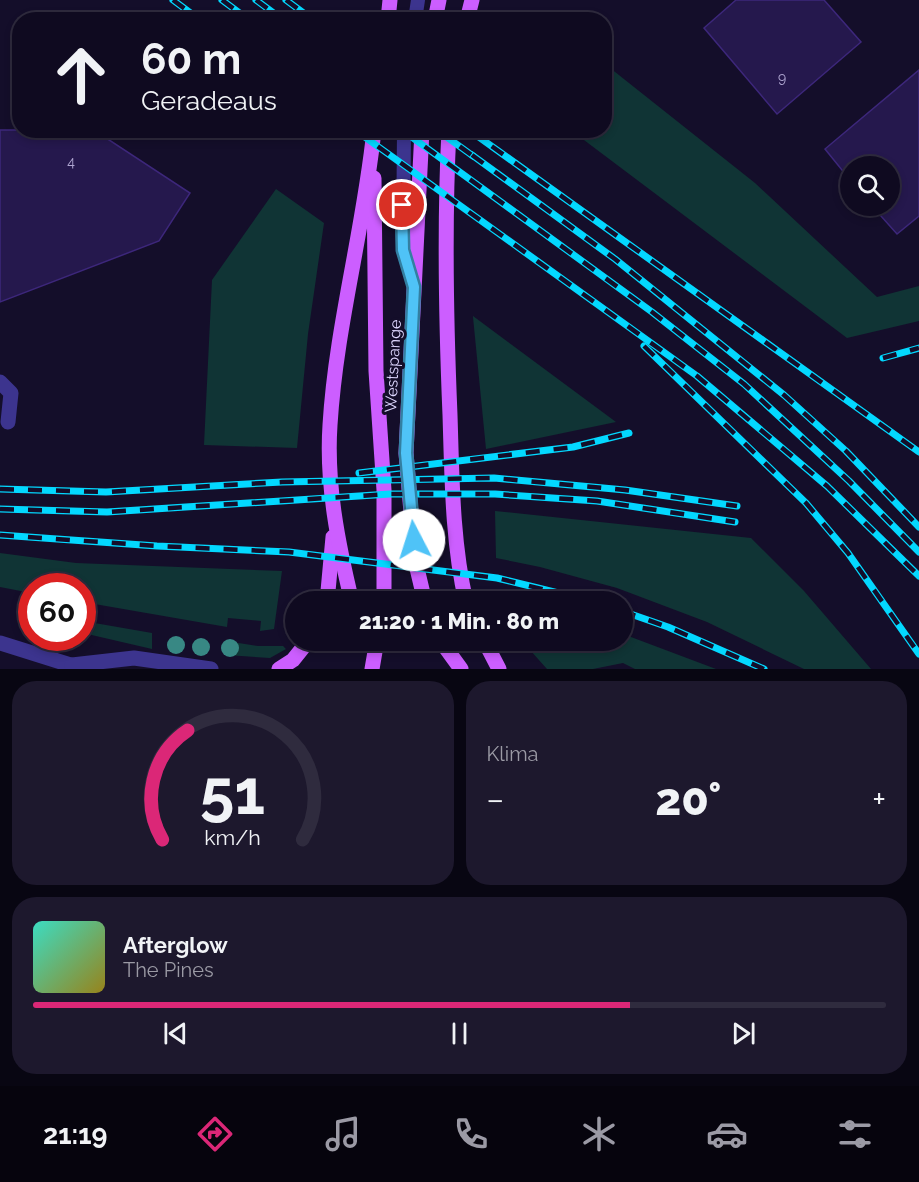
<!DOCTYPE html>
<html lang="de">
<head>
<meta charset="utf-8">
<style>
	:root { --surface:#0f0a20; --page:#1d182d; --text:#f1f3f6; --muted:#9b9aa5; --line:#2f2b3e; --accent:#db2777 }
	body { margin:0; font-family:Raleway,sans-serif; background:var(--page); color:var(--text); height:100vh; display:flex; flex-direction:column; font-size:22px; white-space:nowrap }
	* { box-sizing:border-box; margin:0 }
	p { font-size:20px; color:var(--muted) }
	.icon { flex:none; width:33px; height:33px; fill:none; stroke:currentColor; stroke-width:2; stroke-linecap:round; stroke-linejoin:round }
	.map { position:relative; height:669px; overflow:hidden }
	.side { display:flex; flex-direction:column; gap:12px; padding:12px; background:#080612; flex:1 }
	.side>* { flex:none }
	.guide { position:absolute; left:12px; top:12px; width:600px; height:126px; border-radius:24px; box-shadow:0 3px 9px #0003,0 0 0 2px var(--line); background:#0f0a20; color:var(--text); overflow:hidden }
	.buttons { position:absolute; left:840px; top:156px; display:grid; gap:12px }
	.buttons a { display:grid; place-items:center; width:60px; height:60px; border-radius:50%; background:var(--surface); box-shadow:0 3px 9px #0003,0 0 0 2px var(--line); font-size:30px }
	.speed { position:absolute; left:18px; top:573px; display:flex; gap:12px; font-size:30px; font-weight:700; text-align:center }
	.speed>* { display:grid; place-content:center; width:78px; height:78px; border-radius:50%; background:var(--surface); box-shadow:0 3px 9px #0003,0 0 0 2px var(--line); line-height:1 }
	.speed .limit { border:9px solid #d22; background:#fff; color:#111 }
	.pin { position:absolute; display:grid; place-items:center; width:51px; height:51px; color:#fff; margin:-26px; border:3px solid #fff; border-radius:50%; box-shadow:0 2px 6px #0007 }
	.me { position:absolute; width:66px; margin:-33px; rotate:355deg; stroke-linejoin:round; filter:drop-shadow(0 0 4px #0008) }
	.turn { display:flex; align-items:center; gap:21px; height:126px; padding:0 30px; font-size:27px }
	.turn .icon { width:78px; height:78px; stroke-width:2.5 }
	.turn b { display:block; font-size:42px; line-height:51px }
	.big { font-size:45px; font-weight:800; line-height:1.1 }
	.side .card { flex:1; display:flex; flex-direction:column; justify-content:center; gap:9px; min-width:0; padding:0 21px; border-radius:24px; background:var(--page) }
	.side .dial { align-items:center; gap:0 }
	.dial svg { height:156px; overflow:visible; fill:none; stroke:var(--line); stroke-width:7; stroke-linecap:round; text-anchor:middle }
	.dial text { fill:var(--text); stroke:none }
	.song { display:flex; align-items:center; gap:18px }
	.cover { width:72px; height:72px; border-radius:9px; background:linear-gradient(135deg,hsl(170 70% 55%),hsl(50 70% 35%)) }
	.played { height:6px; border-radius:3px; background:linear-gradient(90deg,var(--accent) 70%,var(--line) 70%) }
	.keys { display:flex; justify-content:space-around; direction:ltr }
	.heat { display:flex; justify-content:space-between; align-items:center; font-size:33px; direction:ltr }
	.side .tiles { flex:1; display:grid; gap:12px; grid-template-columns:1fr 1fr }
	.card:last-child { grid-column:span 2 }
	.trip { position:absolute; left:285px; top:591px; width:348px; height:60px; border-radius:30px; background:var(--surface); box-shadow:0 3px 9px #0003,0 0 0 2px var(--line); font-weight:800; line-height:60px; text-align:center }
	.tab-bar { display:flex; height:96px; justify-content:space-around; align-items:center; background:#06040d; color:var(--muted) }
	.tab-bar .icon { width:42px; height:42px }
	.tab-bar .on { color:var(--accent) }
	.tab-bar b { font-size:27px; color:var(--text) }
	.map>svg:first-child { display:block }
	.green { fill:#103435 }
	.building { fill:#25184d; stroke:#3d277b; stroke-width:1.5 }
	.lines { fill:none; stroke-linecap:round; stroke-linejoin:round }
	.service { stroke:#3c348e; stroke-width:14 }
	.minor { stroke:#3c348e; stroke-width:15 }
	.primary { stroke:#cc5eff; stroke-width:15 }
	.rail-casing { stroke:#03d8ff; stroke-width:7 }
	.rail { stroke:#140e2a; stroke-width:4.5; stroke-dasharray:14; stroke-linecap:butt }
	.tree { fill:#388884 }
	.route-casing { stroke:#337fa1; stroke-width:15 }
	.route { stroke:#4fc3f7; stroke-width:10 }
	.labels { text-anchor:middle; dominant-baseline:central; stroke-width:6; stroke-linejoin:round; paint-order:stroke }
	.number-label { font-size:14px; fill:#b0a7d2 }
	.street-label { font-size:16px; fill:#ded7ff; stroke:#140e2a }
</style>
</head>
<body>
<div class="map">
<svg width="919" height="669" viewBox="0 0 919 669">
	<rect width="100%" height="100%" fill="#140e2a"/>
	<g class="green">
		<path d="M605,64L755,183L877,297L919,286V321L847,338L572,131L604,130Z"/>
		<path d="M276,189L324,223L308,334L297,448L204,445L212,280Z"/>
		<path d="M473,317V316L616,422L486,449Z"/>
		<path d="M495,511L751,538L804,591L871,669H804L707,622L617,588L540,567L496,558Z"/>
		<path d="M0,553L76,563L282,571L274,629L260,631L261,621L228,618L227,627L83,602L82,586H32L31,593L0,587Z"/>
		<path d="M83,621L152,633V649L83,633Z"/>
		<path d="M623,634L716,669H635L623,663L593,669H547L522,641L622,640Z"/>
		<path d="M226,641L258,646H283L286,649L270,658L226,655Z"/>
	</g>
	<g class="building">
		<path d="M736,0H824L861,42L777,114L704,28Z"/>
		<path d="M919,70V216L897,234L872,206H890V166H850V180L825,149Z"/>
		<path d="M0,130H94L190,193L159,241L0,302Z"/>
	</g>
	<g class="lines">
		<g class="service">
			<path d="M415,20L418,0"/>
			<path d="M404,130L403,250L413,282"/>
		</g>
		<g class="minor">
			<path d="M0,382L11,393L8,422"/>
			<path d="M0,643L80,668"/>
			<path d="M72,665L134,658L211,669"/>
		</g>
		<g class="primary">
			<path d="M388,20L390,0"/>
			<path d="M435,20L439,0"/>
			<path d="M467,20L472,0"/>
			<path d="M422,130L406,453L415,560L425,602"/>
			<path d="M449,130C444,225 446,320 450,415C452,476 452,541 466,602"/>
			<path d="M374,178L376,371L384,490V602"/>
			<path d="M327,602L333,537"/>
			<path d="M352,602C338,544 326,484 330,425C336,326 364,229 374,130"/>
			<path d="M440,640L461,669"/>
			<path d="M484,640L499,669"/>
			<path d="M279,669L293,660L309,640"/>
			<path d="M372,669L377,640"/>
		</g>
		<defs>
			<g id="rail">
				<path d="M173,0L200,20"/>
				<path d="M222,0L249,20"/>
				<path d="M256,0L283,20"/>
				<path d="M286,0L313,20"/>
				<path d="M355,130L697,376L827,486L919,576"/>
				<path d="M402,130L652,312L744,384L849,481L919,552"/>
				<path d="M437,130L473,156"/>
				<path d="M469,130L919,452"/>
				<path d="M472,155L615,259L784,395L846,451L919,527"/>
				<path d="M644,346L806,503L848,553L919,654"/>
				<path d="M883,358L919,348"/>
				<path d="M359,473L573,447L629,433"/>
				<path d="M0,489L106,492L282,482L494,478L625,490L737,506"/>
				<path d="M0,509L107,512L390,494H495L597,501L735,522"/>
				<path d="M0,535L157,546L289,552L497,578L595,602"/>
				<path d="M622,611L668,627L764,669"/>
			</g>
		</defs>
		<use href="#rail" class="rail-casing"/>
		<use href="#rail" class="rail"/>
	</g>
	<g class="tree">
		<circle cx="176" cy="645" r="9"/>
		<circle cx="201" cy="647" r="9"/>
		<circle cx="230" cy="648" r="9"/>
	</g>
	<g class="lines">
		<defs>
			<path id="route" d="M402,205L403,250L414,287L406,453L414,540"/>
		</defs>
		<use href="#route" class="route-casing"/>
		<use href="#route" class="route"/>
	</g>
	<g class="labels">
		<g class="number-label">
			<text x="782" y="78">9</text>
			<text x="71" y="162">4</text>
		</g>
		<g class="street-label">
			<text transform="translate(393 366) rotate(-87)">Westspange</text>
		</g>
	</g>
</svg>
<div class="buttons">
<a><svg class="icon" aria-label="search" viewBox="0 0 24 24"><circle cx="10" cy="10" r="6"/><path d="M15 15l6 6"/></svg></a>
</div>
<div class="speed"><div class="limit">60</div></div>
<div class="pin" style="left:402px;top:205px;background:#d93025"><svg class="icon" aria-label="arrive" viewBox="0 0 24 24"><path d="M6 21V4h12l-3 4 3 4H6"/></svg></div>
<svg class="me" style="left:414px;top:540px" viewBox="-20 -20 40 40"><circle r="19" fill="#fff"/><path d="M0-13L10 11 0 6-10 11z" fill="#4fc3f7"/></svg>
<div class="trip">21:20 · 1 Min. · 80 m</div>
<div class="guide">
<div class="turn"><svg class="icon" aria-label="ahead" viewBox="0 0 24 24"><path d="M12 20V5M6 11l6-6 6 6"/></svg><div><b>60 m</b>Geradeaus</div></div>
</div>
</div>
<section class="side">
<div class="tiles">
<div class="card dial"><svg viewBox="0 0 100 80">
<path d="M14 69A42 42 0 1 1 86 69"/>
<path d="M14 69A42 42 0 0 1 27 13" stroke="#db2777"/>
<text x="50" y="56" font-size="32" font-weight="700">51</text>
<text x="50" y="72" font-size="11">km/h</text>
</svg></div>
<div class="card"><p>Klima</p>
<div class="heat"><a>−</a><b class="big">20°</b><a>+</a></div>
</div>
<div class="card">
<div class="song"><i class="cover"></i><div><b>Afterglow</b><p>The Pines</p></div></div>
<div class="played"></div>
<div class="keys"><svg class="icon" aria-label="previous" viewBox="0 0 24 24"><path d="M18 5L8 12l10 7zM5 5v14"/></svg><svg class="icon" aria-label="pause" viewBox="0 0 24 24"><path d="M8 5v14M16 5v14"/></svg><svg class="icon" aria-label="next" viewBox="0 0 24 24"><path d="M6 5l10 7-10 7zM19 5v14"/></svg></div>
</div>
</div>
</section>
<nav class="tab-bar">
<b>21:19</b>
<svg class="icon on" aria-label="directions" viewBox="0 0 24 24"><path d="M12 3l9 9-9 9-9-9zM9 14v-3h6M13 9l2 2-2 2"/></svg>
<svg class="icon" aria-label="music" viewBox="0 0 24 24"><path d="M9 18V5l10-2v13"/><circle cx="6" cy="18" r="3"/><circle cx="16" cy="16" r="3"/></svg>
<svg class="icon" aria-label="phone" viewBox="0 0 24 24"><path d="M5 4h4l2 5-3 2q2 4 5 5l2-3 5 2v4C11 20 4 13 5 4z"/></svg>
<svg class="icon" aria-label="climate" viewBox="0 0 24 24"><path d="M12 3v18M4 7l16 10M4 17L20 7"/></svg>
<svg class="icon" aria-label="car" viewBox="0 0 24 24"><path d="M5 17H2v-5l4-1 3-4h7l3 4 3 1v5h-3M9 17h6M6 11h13"/><circle cx="7" cy="17" r="2"/><circle cx="17" cy="17" r="2"/></svg>
<svg class="icon" aria-label="filters" viewBox="0 0 24 24"><path d="M4 7h16M4 17h16"/><circle cx="9" cy="7" r="2"/><circle cx="15" cy="17" r="2"/></svg>
</nav>
</body>
</html>
